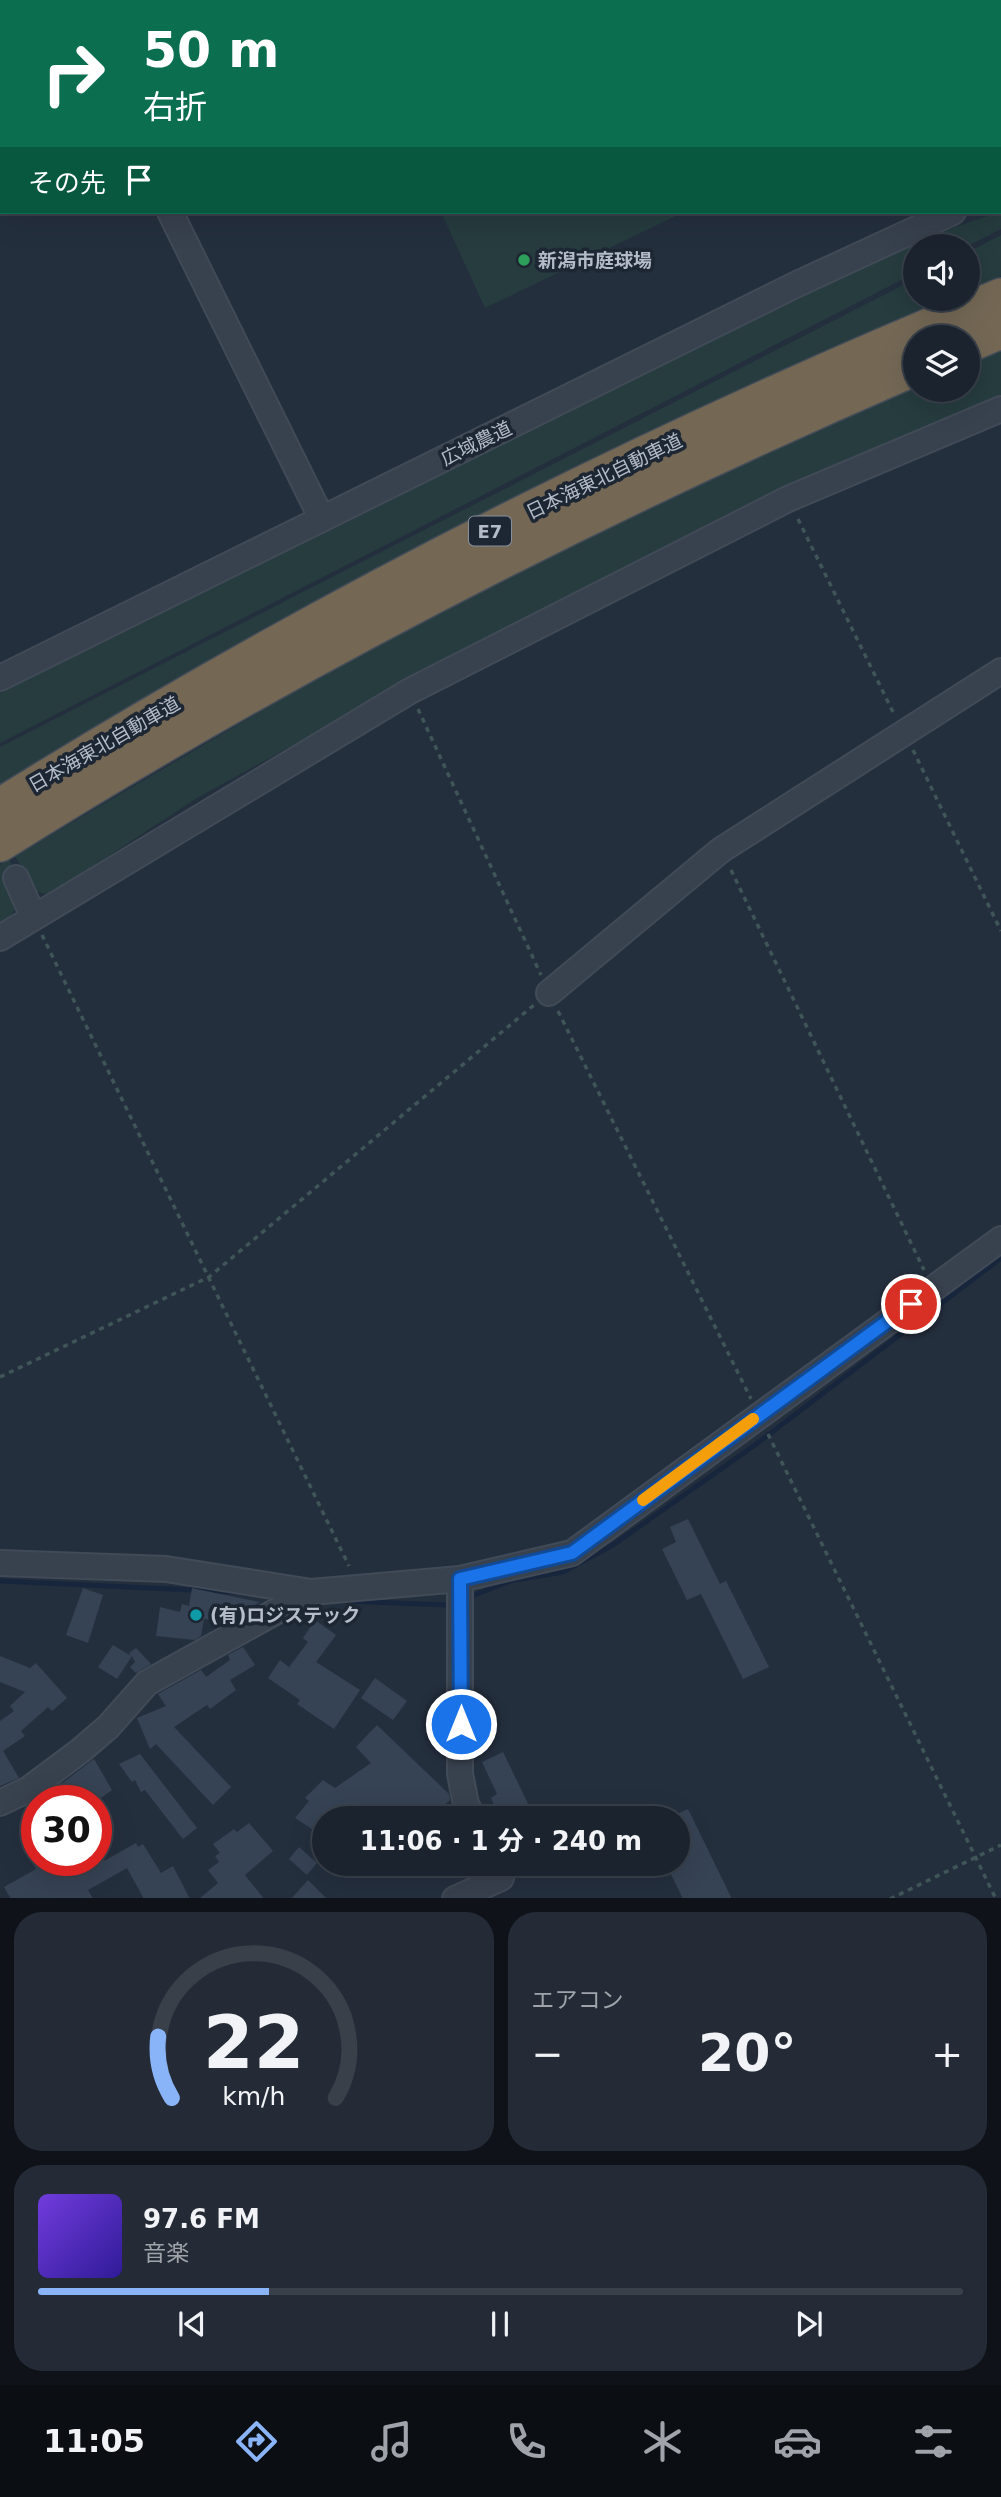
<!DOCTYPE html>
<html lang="ja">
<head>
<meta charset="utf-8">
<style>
	:root { --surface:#1b232e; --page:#242b36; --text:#f1f3f6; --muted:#a0a4aa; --line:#39404a; --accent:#8ab4f8 }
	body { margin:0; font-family:"DejaVu Sans","Noto Sans JP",sans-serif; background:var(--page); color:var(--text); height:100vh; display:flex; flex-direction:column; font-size:26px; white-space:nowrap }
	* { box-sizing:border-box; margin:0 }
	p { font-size:23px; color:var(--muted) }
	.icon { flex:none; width:38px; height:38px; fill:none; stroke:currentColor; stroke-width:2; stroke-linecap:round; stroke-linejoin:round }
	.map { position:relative; height:1898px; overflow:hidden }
	.drawer { display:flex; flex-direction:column; gap:14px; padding:14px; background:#0f1319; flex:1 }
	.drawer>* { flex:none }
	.guide { position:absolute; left:0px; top:0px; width:1001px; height:214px; box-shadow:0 7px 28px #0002,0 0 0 2px var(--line); background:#0b6e4f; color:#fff; overflow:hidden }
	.fabs { position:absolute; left:903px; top:234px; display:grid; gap:14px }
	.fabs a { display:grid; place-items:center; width:77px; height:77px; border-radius:50%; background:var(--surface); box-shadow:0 7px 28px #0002,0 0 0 2px var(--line); font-size:35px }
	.speed { position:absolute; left:21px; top:1785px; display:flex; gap:14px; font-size:35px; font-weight:700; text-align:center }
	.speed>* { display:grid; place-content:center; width:91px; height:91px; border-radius:50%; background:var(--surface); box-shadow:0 7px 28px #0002,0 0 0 2px var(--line); line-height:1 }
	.speed .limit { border:10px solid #d22; background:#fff; color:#111 }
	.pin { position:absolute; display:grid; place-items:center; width:60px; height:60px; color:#fff; margin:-30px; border:4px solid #fff; border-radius:50%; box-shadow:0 2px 7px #0007 }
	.me { position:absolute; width:77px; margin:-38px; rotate:0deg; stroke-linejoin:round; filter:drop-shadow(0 0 5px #0008) }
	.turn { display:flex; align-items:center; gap:24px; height:147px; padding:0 28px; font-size:32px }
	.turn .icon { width:91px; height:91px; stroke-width:2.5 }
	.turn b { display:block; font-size:49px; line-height:60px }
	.then { display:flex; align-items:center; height:66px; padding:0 28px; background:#0003; gap:14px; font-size:26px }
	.big { font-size:52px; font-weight:700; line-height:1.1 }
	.drawer .card { flex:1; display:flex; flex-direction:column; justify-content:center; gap:10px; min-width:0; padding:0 24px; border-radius:28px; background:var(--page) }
	.drawer .dial { align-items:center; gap:0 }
	.dial svg { height:182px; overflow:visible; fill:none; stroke:var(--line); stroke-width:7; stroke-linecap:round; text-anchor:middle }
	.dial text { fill:var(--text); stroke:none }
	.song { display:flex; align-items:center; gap:21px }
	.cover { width:84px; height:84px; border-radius:10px; background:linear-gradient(135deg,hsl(260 70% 55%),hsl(250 70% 35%)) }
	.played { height:7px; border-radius:4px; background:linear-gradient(90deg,var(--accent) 25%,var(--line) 25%) }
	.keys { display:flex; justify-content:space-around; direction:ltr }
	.heat { display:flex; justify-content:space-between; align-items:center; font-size:38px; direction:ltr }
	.drawer .tiles { flex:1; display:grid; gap:14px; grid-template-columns:1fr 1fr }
	.card:last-child { grid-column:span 2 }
	.trip { position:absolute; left:312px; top:1806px; width:378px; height:70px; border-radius:35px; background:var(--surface); box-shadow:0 7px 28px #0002,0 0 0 2px var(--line); font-weight:700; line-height:70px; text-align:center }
	.dock { display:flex; height:112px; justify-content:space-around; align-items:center; background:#0b0e12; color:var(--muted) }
	.dock .icon { width:49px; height:49px }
	.dock .selected { color:var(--accent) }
	.dock b { font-size:32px; color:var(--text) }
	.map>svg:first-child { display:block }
	.green { fill:#263c3f }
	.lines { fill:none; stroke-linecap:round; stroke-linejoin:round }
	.stream { stroke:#17263c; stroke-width:5 }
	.building { fill:#364354 }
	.minor-casing { stroke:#414a57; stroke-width:28 }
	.highway-casing { stroke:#434c59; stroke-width:38 }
	.path { stroke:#3f5557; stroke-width:3.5; stroke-dasharray:5 5; stroke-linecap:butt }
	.minor { stroke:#38414e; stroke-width:24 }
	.highway { stroke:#746855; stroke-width:35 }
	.route-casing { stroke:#114b97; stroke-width:18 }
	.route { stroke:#1a73e8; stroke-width:12 }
	.slow { stroke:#f59e0b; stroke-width:12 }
	.leisure-dot { fill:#2e9e5b; stroke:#1d2633; stroke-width:2.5 }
	.culture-dot { fill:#0f9aa8; stroke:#1d2633; stroke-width:2.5 }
	.labels { text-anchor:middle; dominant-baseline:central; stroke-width:7; stroke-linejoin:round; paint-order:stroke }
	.shield { fill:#1d2633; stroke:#878f9c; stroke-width:2 }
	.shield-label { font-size:18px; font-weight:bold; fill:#b4bcc9 }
	.poi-label { font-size:19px; font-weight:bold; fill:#b4bcc9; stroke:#1d2633; text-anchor:start }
	.street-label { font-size:19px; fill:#b4bcc9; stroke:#1d2633 }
</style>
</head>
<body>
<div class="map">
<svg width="1001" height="1899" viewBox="0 0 1001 1899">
	<rect width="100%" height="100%" fill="#242f3e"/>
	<g class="green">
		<path d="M443,0H927V2H439Z"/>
		<path d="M1001,211V229L966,247H915V273L0,743V693L296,542L685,352L922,239Z"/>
		<path d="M441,212H684L485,308Z"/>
		<path d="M1001,235V276L968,290V252Z"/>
		<path d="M915,279V299H946L806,360L611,450L319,599L0,786V747Z"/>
		<path d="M1001,352V399L691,533L477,644L197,798L49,895L35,891L15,856L397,631L670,497L915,382V390H968V364Z"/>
		<path d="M9,860C24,883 24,909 0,925V865Z"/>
	</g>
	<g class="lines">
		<g class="stream">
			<path d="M0,1581L235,1592"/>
			<path d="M467,1598L510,1581L563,1572L613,1545L755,1445L1001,1258"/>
			<path d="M342,1601L448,1605L454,1603"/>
		</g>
	</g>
	<g class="building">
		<path d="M688,1519L720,1584L726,1581L769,1667L743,1679L701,1594L687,1600L662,1549L676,1542L670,1527Z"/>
		<path d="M83,1588L103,1595L88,1643L66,1635Z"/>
		<path d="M192,1588L201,1590L260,1602L222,1622L204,1619L201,1636L195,1640L156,1636L160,1607L180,1612L182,1604L189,1606Z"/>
		<path d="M315,1620L336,1635L316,1662L360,1690L334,1729L297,1704L300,1700L268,1678L280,1660L289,1667L308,1642L303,1638Z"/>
		<path d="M113,1645L131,1656L129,1653L136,1648L151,1664L136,1673L130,1667L135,1662L132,1656L117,1679L98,1667Z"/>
		<path d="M243,1647L255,1665L230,1680L236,1690L210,1709L207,1705L174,1727L231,1787L213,1805L156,1744L150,1749L137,1718L166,1706L158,1694L201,1670L206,1677L230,1660L228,1655Z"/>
		<path d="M0,1656L30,1668L36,1663L67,1698L52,1711L48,1707L21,1731L25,1736L3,1751L19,1778L0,1786V1721L14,1711L10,1706L25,1692L0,1682Z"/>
		<path d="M375,1678L407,1701L393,1720L361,1698Z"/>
		<path d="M377,1725L449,1794L450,1800L431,1818H324V1837L295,1818L309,1801L305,1798L323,1780L335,1788L371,1763L356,1747Z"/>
		<path d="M503,1752L535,1818H488L485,1809L494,1805L491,1798L497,1794L482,1762Z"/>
		<path d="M140,1754L197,1828L183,1839L145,1790L141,1792L135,1780L132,1782L119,1764Z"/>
		<path d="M94,1759L112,1790L97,1801H39Z"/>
		<path d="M688,1809L732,1899H683L666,1864H677V1814Z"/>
		<path d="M249,1823L273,1851L245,1875L264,1899H199L218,1883L208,1870L219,1862L215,1856L220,1853L213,1844L234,1829L237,1832Z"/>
		<path d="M136,1843L138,1847L143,1844L161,1873L173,1866L190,1899H144L127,1868L88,1890L93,1899H11L4,1887L36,1869L31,1860H59L68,1877L101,1857L104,1861Z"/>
		<path d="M299,1847L317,1863L307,1875L289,1859Z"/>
		<path d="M308,1880L327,1899H291Z"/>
	</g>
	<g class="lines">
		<defs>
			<g id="minor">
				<path d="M65,0L66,2"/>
				<path d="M232,2L235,0"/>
				<path d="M0,115L2,114"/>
				<path d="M999,194H1001"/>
				<path d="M170,212L322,519"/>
				<path d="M0,678L795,285L953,212"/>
				<path d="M16,878L33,916"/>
				<path d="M0,938L410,691L788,499L1001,409"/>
				<path d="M549,993L721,850L1001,671"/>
				<path d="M0,1563L166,1569L311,1592L460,1579L572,1553L1001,1239"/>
				<path d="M460,1579V1774L466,1804L473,1818"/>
				<path d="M0,1803L29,1789L80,1751L108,1727L147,1683L311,1592"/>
				<path d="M455,1899L501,1878"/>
			</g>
			<g id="highway">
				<path d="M968,345L1001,331"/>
				<path d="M0,806C317,608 655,438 1001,296"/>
				<path d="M0,844C291,661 600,504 915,368"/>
			</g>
		</defs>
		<use href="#minor" class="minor-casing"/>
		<use href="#highway" class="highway-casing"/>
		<g class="path">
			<path d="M384,2L388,0"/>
			<path d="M0,191L2,190"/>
			<path d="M798,519L895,716"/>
			<path d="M418,709L541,975"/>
			<path d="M913,750L1001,931"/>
			<path d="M731,870L924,1270"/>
			<path d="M42,935L349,1566"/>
			<path d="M558,1011L751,1399"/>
			<path d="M0,1377L209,1277L534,1005"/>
			<path d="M768,1434L996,1899"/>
			<path d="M890,1899L1001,1845"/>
		</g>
		<use href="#minor" class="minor"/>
		<use href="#highway" class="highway"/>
	</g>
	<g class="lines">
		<defs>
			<path id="route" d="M461,1724L460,1579L572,1553L911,1304"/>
		</defs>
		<use href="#route" class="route-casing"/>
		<use href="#route" class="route"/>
		<path class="slow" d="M643,1500L753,1419"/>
	</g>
	<circle class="leisure-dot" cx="524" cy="260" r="7"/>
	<circle class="culture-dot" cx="196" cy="1615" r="7"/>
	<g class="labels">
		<rect class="shield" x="469" y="516.5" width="42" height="29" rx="5"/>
		<g class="shield-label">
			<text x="490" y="531">E7</text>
		</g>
		<g class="poi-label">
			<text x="538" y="260">新潟市庭球場</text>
			<text x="210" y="1615">(有)ロジステック</text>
		</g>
		<g class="street-label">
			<text transform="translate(476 443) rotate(-26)">広域農道</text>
			<text transform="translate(604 476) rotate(-26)">日本海東北自動車道</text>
			<text transform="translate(104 744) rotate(-30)">日本海東北自動車道</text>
		</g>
	</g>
</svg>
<div class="fabs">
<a><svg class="icon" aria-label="sound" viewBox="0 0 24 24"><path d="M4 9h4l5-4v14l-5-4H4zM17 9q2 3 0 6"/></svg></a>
<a><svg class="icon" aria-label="layers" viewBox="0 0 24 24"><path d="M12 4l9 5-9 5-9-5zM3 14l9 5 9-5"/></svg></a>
</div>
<div class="speed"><div class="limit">30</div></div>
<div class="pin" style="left:911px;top:1304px;background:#d93025"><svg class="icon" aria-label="arrive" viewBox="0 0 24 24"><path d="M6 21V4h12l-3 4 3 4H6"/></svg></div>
<svg class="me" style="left:461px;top:1724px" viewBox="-20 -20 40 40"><circle r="17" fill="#1a73e8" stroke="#fff" stroke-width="3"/><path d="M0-11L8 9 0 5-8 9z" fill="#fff"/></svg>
<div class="trip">11:06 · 1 分 · 240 m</div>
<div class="guide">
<div class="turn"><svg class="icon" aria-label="right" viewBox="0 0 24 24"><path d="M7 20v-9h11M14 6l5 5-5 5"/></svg><div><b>50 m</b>右折</div></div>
<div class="then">その先<svg class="icon" aria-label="arrive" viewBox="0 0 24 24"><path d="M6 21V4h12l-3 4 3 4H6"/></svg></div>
</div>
</div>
<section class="drawer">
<div class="tiles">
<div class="card dial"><svg viewBox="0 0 100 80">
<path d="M14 69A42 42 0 1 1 86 69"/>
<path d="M14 69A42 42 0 0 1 8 42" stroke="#8ab4f8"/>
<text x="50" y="56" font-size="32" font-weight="700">22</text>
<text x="50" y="72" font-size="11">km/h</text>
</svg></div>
<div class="card"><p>エアコン</p>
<div class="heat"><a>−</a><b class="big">20°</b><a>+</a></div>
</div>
<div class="card">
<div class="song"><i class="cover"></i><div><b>97.6 FM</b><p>音楽</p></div></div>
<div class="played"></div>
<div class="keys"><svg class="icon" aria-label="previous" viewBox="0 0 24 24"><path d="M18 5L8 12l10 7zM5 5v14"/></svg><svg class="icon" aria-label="pause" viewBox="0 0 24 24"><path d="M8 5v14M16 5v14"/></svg><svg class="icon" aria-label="next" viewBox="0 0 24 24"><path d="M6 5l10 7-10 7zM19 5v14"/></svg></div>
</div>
</div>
</section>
<nav class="dock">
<b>11:05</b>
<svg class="icon selected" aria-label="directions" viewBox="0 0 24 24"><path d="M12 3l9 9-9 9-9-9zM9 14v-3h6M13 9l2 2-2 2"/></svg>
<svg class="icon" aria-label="music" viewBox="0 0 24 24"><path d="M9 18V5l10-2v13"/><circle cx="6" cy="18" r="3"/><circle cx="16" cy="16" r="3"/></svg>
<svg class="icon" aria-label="phone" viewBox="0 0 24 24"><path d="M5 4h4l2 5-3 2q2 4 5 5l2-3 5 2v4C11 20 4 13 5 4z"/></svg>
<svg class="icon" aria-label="climate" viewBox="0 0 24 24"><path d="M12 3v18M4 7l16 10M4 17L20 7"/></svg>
<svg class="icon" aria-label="car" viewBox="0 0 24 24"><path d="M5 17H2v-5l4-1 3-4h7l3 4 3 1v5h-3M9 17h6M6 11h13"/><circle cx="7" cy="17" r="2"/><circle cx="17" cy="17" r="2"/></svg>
<svg class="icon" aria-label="filters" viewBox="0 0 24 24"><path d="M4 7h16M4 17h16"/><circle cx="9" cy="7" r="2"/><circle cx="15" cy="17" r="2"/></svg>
</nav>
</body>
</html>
